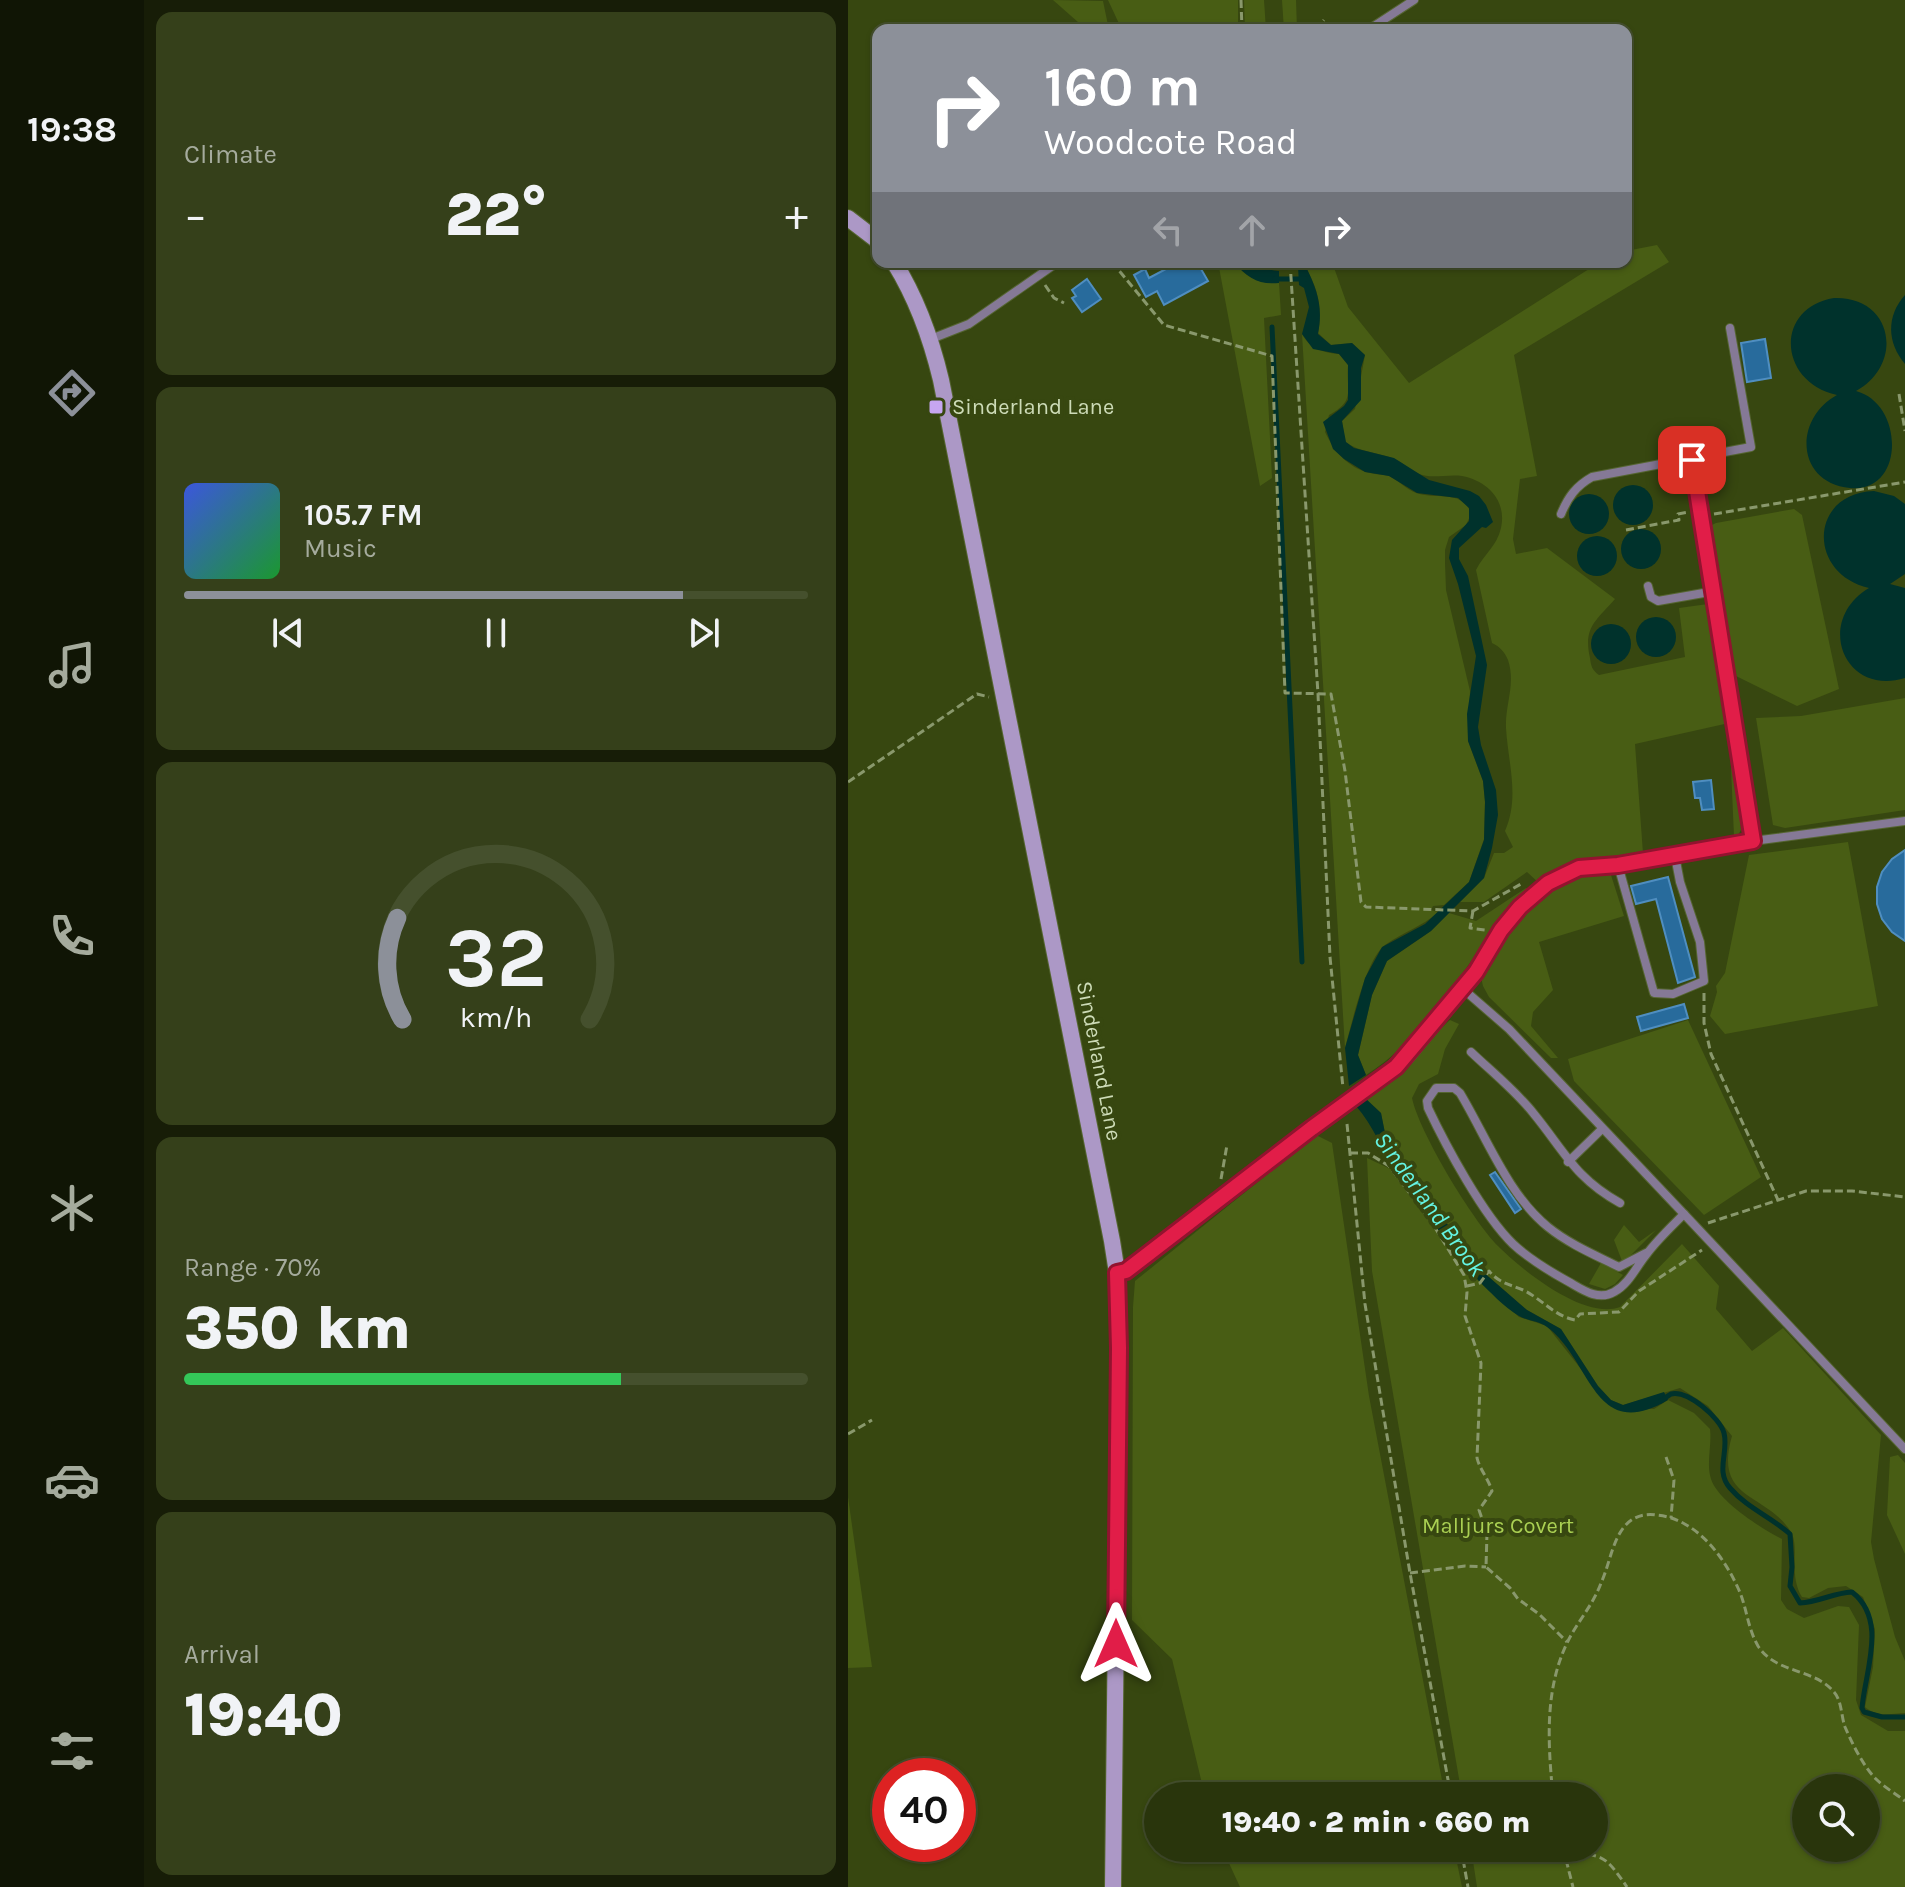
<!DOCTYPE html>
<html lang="en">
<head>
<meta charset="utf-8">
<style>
	:root { --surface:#29350c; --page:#35401a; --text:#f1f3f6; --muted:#a5ab9d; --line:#45502d; --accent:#8c9099 }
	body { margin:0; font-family:Karla,sans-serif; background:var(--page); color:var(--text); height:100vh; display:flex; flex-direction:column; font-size:30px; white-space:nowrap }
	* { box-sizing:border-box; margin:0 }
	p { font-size:26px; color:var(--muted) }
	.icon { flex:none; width:44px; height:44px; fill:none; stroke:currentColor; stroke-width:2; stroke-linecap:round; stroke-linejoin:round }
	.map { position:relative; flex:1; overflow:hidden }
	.side { display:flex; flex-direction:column; gap:12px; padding:12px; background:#171d07; width:704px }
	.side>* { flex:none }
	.top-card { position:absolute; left:24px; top:24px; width:760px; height:244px; border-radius:16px; box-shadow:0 2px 6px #0004,0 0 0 2px var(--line); background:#8c9099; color:#fff; overflow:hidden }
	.tools { position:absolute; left:944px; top:1774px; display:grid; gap:16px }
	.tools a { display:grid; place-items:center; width:88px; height:88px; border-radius:50%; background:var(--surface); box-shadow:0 2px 6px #0004,0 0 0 2px var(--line); font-size:40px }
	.speed { position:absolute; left:24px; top:1758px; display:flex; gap:16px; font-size:40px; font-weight:700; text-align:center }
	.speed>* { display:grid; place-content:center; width:104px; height:104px; border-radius:50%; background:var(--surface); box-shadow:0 2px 6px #0004,0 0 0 2px var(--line); line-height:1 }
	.speed .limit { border:12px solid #d22; background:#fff; color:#111 }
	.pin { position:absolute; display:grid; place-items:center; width:68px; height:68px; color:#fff; margin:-34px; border-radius:16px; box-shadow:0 4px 12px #0006 }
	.me { position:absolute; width:88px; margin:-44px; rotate:0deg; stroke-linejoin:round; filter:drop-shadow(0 0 6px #0008) }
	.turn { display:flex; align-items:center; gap:28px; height:168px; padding:0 40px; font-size:36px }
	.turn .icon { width:104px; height:104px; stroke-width:2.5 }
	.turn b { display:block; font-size:56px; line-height:68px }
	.lanes { display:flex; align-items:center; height:76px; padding:0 40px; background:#0003; justify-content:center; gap:40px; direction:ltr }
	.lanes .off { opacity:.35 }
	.big { font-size:60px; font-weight:800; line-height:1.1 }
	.side .card { flex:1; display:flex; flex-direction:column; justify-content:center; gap:12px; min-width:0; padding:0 28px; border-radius:16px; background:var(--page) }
	.side .dial { align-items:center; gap:0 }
	.dial svg { height:208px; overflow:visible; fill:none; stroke:var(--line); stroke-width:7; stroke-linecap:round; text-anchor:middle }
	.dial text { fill:var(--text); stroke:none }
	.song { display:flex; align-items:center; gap:24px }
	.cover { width:96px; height:96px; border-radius:12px; background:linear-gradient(135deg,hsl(230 70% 55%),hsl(130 70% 35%)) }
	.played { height:8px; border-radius:4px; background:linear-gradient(90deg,var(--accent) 80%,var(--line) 80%) }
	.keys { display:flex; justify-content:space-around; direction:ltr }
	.heat { display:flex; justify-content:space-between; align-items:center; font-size:44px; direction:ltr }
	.charge { height:12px; border-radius:6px; background:linear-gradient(90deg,#34c759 70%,var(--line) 0) }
	.trip { position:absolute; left:296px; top:1782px; width:464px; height:80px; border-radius:40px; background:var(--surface); box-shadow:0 2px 6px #0004,0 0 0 2px var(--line); font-weight:800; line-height:80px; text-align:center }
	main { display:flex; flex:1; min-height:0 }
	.dock { display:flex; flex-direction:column; width:144px; justify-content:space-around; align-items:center; background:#101505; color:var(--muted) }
	.dock .icon { width:56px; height:56px }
	.dock .active { color:var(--accent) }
	.dock b { font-size:36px; color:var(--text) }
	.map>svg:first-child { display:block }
	.green { fill:#485d14; fill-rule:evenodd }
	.water { fill:#00322c }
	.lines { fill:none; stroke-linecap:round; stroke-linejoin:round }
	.stream { stroke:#00322c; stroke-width:5 }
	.building { fill:#286b9c; stroke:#4f8ec0; stroke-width:2 }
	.lane-casing { stroke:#556531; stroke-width:10 }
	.street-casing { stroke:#556531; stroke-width:18 }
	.secondary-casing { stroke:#556531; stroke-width:18 }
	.path { stroke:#89986c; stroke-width:3; stroke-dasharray:8 4; stroke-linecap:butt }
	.lane { stroke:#857996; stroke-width:8 }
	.street { stroke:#857996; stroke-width:16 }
	.secondary { stroke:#ac98c6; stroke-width:16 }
	.street-bridge-casing { stroke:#556531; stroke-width:18; stroke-linecap:butt }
	.street-bridge { stroke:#857996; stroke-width:16 }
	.route-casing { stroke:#92132f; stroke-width:20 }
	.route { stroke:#e11d48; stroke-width:14 }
	.poi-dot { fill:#c6a6f0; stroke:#374710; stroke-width:3 }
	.labels { text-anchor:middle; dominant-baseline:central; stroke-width:8; stroke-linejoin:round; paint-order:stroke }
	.poi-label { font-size:22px; fill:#cddbb7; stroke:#374710; text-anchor:start }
	.street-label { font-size:22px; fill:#cddbb7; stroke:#374710 }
	.park-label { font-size:22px; fill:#aad053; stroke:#374710 }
	.water-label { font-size:24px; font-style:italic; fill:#64f4e3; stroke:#374710 }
</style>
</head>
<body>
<main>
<nav class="dock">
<b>19:38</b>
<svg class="icon active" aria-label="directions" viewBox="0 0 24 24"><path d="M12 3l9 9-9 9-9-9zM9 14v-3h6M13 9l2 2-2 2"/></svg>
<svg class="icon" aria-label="music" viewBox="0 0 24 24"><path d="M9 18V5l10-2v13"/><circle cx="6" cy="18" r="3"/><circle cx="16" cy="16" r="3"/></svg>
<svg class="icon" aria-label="phone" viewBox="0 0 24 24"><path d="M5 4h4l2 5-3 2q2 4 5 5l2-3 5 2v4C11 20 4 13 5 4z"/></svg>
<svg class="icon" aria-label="climate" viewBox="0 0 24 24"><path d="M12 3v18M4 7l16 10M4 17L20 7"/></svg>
<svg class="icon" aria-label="car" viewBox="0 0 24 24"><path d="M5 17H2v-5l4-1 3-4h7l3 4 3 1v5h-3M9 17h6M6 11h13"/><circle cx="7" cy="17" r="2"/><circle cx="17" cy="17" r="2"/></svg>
<svg class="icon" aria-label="filters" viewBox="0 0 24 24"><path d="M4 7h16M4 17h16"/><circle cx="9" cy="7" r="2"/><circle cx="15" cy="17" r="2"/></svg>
</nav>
<section class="side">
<div class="card"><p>Climate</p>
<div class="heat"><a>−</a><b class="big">22°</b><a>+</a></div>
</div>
<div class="card">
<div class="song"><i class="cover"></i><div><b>105.7 FM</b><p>Music</p></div></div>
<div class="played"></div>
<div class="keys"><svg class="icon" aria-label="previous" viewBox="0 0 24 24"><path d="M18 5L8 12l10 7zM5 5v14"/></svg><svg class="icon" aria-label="pause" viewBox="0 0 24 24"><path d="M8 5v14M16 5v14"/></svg><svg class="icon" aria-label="next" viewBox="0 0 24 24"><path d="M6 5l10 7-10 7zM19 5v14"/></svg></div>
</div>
<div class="card dial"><svg viewBox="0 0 100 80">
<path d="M14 69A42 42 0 1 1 86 69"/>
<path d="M14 69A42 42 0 0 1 12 30" stroke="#8c9099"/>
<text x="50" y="56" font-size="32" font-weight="700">32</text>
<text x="50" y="72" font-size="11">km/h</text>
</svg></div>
<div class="card"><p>Range · 70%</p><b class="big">350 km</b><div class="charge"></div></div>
<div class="card"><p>Arrival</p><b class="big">19:40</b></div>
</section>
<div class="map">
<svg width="1057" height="1887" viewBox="0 0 1057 1887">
	<rect width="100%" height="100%" fill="#374710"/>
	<g class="green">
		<path d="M205,0L255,1L261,30H239Z"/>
		<path d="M260,0H390V30H274Z"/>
		<path d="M396,0H416L418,30H397Z"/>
		<path d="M434,0H448L449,30H436Z"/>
		<path d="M809,245L821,262L666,355L689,476L672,479L665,539L668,554L699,548L767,599C748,621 735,627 742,658C743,666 744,670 751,675L837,657L831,608L860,604C873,679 893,755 893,830L890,835L873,843L872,839L886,836L881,723L787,744L795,853L726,863L692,884L679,872L636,902H612L636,878L646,853H656L665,847L657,831C672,797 660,763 658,728C657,704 668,684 660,660C656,651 652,647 644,643L628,570C636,554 649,546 653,528C659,501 640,481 614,476C600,474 583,479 571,474C561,470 554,461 544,458C528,452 512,452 497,442L494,421L507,409L517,355L504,343L483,345L470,333C475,308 470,290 458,268L450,266V262H484L500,307L561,383L752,262H778V251Z"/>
		<path d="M370,262H386C399,278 411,284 431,283L433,315L416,318L424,478L412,486Z"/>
		<path d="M454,334C461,348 476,353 491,354L500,365C498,392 508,400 481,415L477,432C486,451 500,468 522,473C528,475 535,474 541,476C550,480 558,489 568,493C587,500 616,489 623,514L618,525L601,537L597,550V563L598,590L622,691L620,741L635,781L637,802L636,839L621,882L596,905L585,906L583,910L590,912C574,927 555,932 537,945C518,959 504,1023 497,1048Z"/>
		<path d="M946,509L954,515L991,689L949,706L888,676L860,533L862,526L868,523Z"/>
		<path d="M1057,698V810L937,828L925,825L908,718L953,716Z"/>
		<path d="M1000,842L1030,1006L877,1034L862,1016L869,992L868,986L877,973L901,855Z"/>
		<path d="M755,872L763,875L776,916L691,942L705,990L685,1012L683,1026L710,1058H703L641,997L635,986L633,977L664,922L697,893L732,873Z"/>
		<path d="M678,888L683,892C673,902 661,912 652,923C610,975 577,1038 518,1075L510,1055L524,995L539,961L583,931L601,913L628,921Z"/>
		<path d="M602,1020L611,1024L597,1049L590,1074L571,1084L564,1098C571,1132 625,1221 650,1246C675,1271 736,1320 772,1307L834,1244L871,1286L868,1309L904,1351L935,1328L1033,1435L1023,1542L1026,1559L1047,1637L1057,1661V1713C1043,1714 1028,1717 1017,1707L1025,1667L1027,1629L1015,1597L998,1586L980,1588L961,1598L954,1597C940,1575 952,1547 943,1532C918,1492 865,1501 884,1436L860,1406L832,1388L775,1405L763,1400L750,1386L713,1329L679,1310L634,1271L551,1159L538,1138L533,1113L518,1099L550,1077L583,1037Z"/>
		<path d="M840,1020L913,1177L856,1215L726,1081L720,1059Z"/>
		<path d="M468,1135L484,1143L521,1396L597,1796H357L324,1659L284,1620L285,1307L287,1281Z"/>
		<path d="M519,1158L549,1172L631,1281L671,1317L699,1326L763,1407L806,1409L820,1400L846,1413L862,1429C864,1445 858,1464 863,1479C870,1501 914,1529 934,1539L933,1600L939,1609L956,1618L990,1606L1001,1607L1011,1625L1008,1700L1013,1715L1040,1731H1057V1887H629L623,1848H746V1796H614L524,1271ZM958,1788H1018V1848H958Z"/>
		<path d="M776,1225L791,1242L808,1230L783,1255L774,1261L766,1240Z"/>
		<path d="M753,1263L775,1275L767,1284L757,1289L741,1284Z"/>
		<path d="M1050,1455L1057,1463V1554L1039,1515L1042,1457Z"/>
		<path d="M0,1497L24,1667L0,1668Z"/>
		<path d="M374,1848H606L614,1887H392Z"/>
	</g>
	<g class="water">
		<path d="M386,262C405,262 413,270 431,271V283C411,285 399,278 386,262Z"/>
		<path d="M450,266L458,267C470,291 475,308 470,334L483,345L504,343L517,355L513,368V400L494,421L498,442L506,448L546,458L581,480L622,491L631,496L638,505L645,522L638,528L634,527L611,548V559L620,576L639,665L630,727L633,745L648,790L650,815L644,848L636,878L583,931L539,961L524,995L510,1055L518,1075L501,1086L497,1048L517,978L534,947L577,924L621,882L636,840L637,802L635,781L620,741L619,714L628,656L610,584L601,558L604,540L621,521V508L610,498L569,493L541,476L517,472L496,459L485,449L475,422L496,406L500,400V365L491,354L465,349L454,334L461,307L456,288L451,285Z"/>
		<path d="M1057,295V364C1039,343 1038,316 1057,295Z"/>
		<path d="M986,298C1045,296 1057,364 1008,391C1057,404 1057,494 1002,488C948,483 945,419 989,395C930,382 926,308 986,298Z"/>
		<circle cx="785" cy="505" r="20"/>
		<path d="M1026,491L1046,496L1057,504V574L1042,584L1057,588V678C996,697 966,621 1021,588C959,574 961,493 1026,491Z"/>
		<circle cx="741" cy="514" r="20"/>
		<circle cx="793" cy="549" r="20"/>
		<circle cx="749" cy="556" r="20"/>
		<circle cx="808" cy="637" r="20"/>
		<circle cx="763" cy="644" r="20"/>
		<path d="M518,1099L533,1113L538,1138L551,1159L634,1271L679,1310L713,1329L750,1386L763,1400L775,1405L816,1392L820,1400C745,1444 744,1360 699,1327C691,1321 680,1321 671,1316C657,1308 641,1291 630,1280C604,1250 572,1206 549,1173C535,1152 525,1125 508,1106Z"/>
	</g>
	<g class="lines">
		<g class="stream">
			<path d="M427,279H457"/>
			<path d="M424,327L454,962"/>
			<path d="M813,1401C816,1399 819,1396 823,1394C840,1390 872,1418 876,1433C881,1452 867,1471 882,1488C899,1508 923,1517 942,1534L944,1567L942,1586L952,1603C971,1602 985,1593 1004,1592C1040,1620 1017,1671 1014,1708L1016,1712L1034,1717H1057"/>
		</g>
	</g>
	<g class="building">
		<path d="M331,262H349L360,281L316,305L309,291L298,297L286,275L297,269L301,278Z"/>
		<path d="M239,279L253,299L234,312L224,298L228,296L224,290Z"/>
		<path d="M917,339L923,378L899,382L893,343Z"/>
		<path d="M863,780L866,809L854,810L852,798H847L845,782Z"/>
		<path d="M1057,850V941L1044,932L1034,919L1029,904V887L1034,872L1044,859Z"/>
		<path d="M820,877L847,977L830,983L808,899L788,904L783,886Z"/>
		<path d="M836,1004L840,1018L793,1031L789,1017Z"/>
		<path d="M647,1172L673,1209L667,1213L642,1175Z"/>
	</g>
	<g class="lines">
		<defs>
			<g id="lane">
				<path d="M520,30L566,0"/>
				<path d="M83,339L121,324L210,262"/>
				<path d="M844,460L905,841"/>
				<path d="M713,514C720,497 728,486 744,477L903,447L882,328"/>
				<path d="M800,586L803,597L810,601L867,591"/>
				<path d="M846,852L905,841L1057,821"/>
				<path d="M770,865L806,993L825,994L856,981L852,942L832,882L827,856"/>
				<path d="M615,989L661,1029L836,1214C823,1227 809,1240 798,1255C788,1267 781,1284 766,1292C750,1301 735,1290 721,1282C701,1271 681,1259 665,1244C635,1215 598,1146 580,1108L579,1101L588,1088H606L612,1093C638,1136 660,1195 700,1227C721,1244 747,1255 771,1267L798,1253"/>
				<path d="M623,1052C644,1072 668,1091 686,1114C717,1152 727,1178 772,1203"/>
				<path d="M720,1162L753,1130"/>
				<path d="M836,1214L1057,1449"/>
			</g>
			<g id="street">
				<path d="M535,1077L559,1056L628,972L653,930L672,907L700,883L731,868L770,865L846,852"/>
				<path d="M269,1273L278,1271L464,1128"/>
			</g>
			<g id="secondary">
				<path d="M0,218L30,241"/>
				<path d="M46,262C69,299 83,338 93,380L264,1241L269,1273L271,1348L265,1887"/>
			</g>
		</defs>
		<use href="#lane" class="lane-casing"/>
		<use href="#street" class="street-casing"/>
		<use href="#secondary" class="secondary-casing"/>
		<g class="path">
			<path d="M393,0L394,30"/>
			<path d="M468,30L476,20"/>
			<path d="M264,262L316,325L424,356L437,693L483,694L497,771L513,902L518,907L625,911L673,884"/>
			<path d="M442,262L470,694L482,957L495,1088"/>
			<path d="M197,285L206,298L216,303"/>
			<path d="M1051,394L1057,431"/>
			<path d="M866,514L1057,482"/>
			<path d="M778,530L831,520L830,514L841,512"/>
			<path d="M0,782L129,694L141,697"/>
			<path d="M625,911L622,928L637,930"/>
			<path d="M856,993V1023L863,1054L930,1200"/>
			<path d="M499,1124L517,1304L562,1573L603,1796"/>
			<path d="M502,1153H520L541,1166L583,1221L616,1275L619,1292L617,1316L633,1363L629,1458C632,1470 640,1478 644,1491L631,1510L639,1533L638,1567L662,1588L670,1599L691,1614L719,1642"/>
			<path d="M373,1179L379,1145"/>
			<path d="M860,1223L958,1191H1004L1057,1197"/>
			<path d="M619,1286L632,1283L641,1271C651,1283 661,1284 675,1290C694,1299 706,1316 727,1320L732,1314L771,1312L791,1291L854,1250"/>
			<path d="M0,1434L24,1420"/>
			<path d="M818,1457L826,1480L823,1518"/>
			<path d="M562,1573L617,1566L638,1567"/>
			<path d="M705,1796C700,1745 696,1689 720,1641C730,1621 745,1605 753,1583C761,1566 764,1542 776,1527C784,1517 796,1513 808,1515C847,1518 875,1555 890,1588C899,1607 899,1627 910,1646C928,1674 966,1668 986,1692C994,1701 993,1716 997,1727C1004,1743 1015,1766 1028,1779C1036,1787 1048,1794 1057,1801"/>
			<path d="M613,1848L620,1887"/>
			<path d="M715,1848L725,1887"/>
			<path d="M716,1854C755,1854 756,1854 779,1887"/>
		</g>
		<use href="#lane" class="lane"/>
		<use href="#street" class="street"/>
		<use href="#secondary" class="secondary"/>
		<defs>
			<path id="street-bridge" d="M464,1128L535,1077"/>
		</defs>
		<use href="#street-bridge" class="street-bridge-casing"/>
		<use href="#street-bridge" class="street-bridge"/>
	</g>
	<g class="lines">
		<defs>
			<path id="route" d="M268,1644L271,1348L269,1273L278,1271L464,1128L548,1067L628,972L653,930L672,907L700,883L731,868L770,865L905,841L844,460"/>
		</defs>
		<use href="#route" class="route-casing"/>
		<use href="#route" class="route"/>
	</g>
	<rect class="poi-dot" x="80" y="399" width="16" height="16" rx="4"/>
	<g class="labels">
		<g class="poi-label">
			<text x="104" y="407">Sinderland Lane</text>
		</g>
		<g class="street-label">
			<text transform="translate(251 1061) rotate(79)">Sinderland Lane</text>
		</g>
		<g class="park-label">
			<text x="650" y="1526">Malljurs Covert</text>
		</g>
		<g class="water-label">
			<text transform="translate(582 1204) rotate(54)">Sinderland Brook</text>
		</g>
	</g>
</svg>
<div class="tools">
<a><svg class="icon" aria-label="search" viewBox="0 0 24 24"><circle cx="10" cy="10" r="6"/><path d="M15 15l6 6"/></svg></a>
</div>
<div class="speed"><div class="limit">40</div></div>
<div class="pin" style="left:844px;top:460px;background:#d93025"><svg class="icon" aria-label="arrive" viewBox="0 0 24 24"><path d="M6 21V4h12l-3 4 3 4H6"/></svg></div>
<svg class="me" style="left:268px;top:1644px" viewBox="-20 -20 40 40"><path d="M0-17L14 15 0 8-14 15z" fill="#e11d48" stroke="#fff" stroke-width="4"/></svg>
<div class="trip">19:40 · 2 min · 660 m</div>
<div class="top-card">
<div class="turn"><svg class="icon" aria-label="right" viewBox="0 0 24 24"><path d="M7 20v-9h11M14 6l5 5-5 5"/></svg><div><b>160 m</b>Woodcote Road</div></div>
<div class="lanes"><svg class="icon off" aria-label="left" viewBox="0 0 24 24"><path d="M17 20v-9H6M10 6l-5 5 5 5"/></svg><svg class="icon off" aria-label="ahead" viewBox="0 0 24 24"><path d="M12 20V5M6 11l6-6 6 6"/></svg><svg class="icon" aria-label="right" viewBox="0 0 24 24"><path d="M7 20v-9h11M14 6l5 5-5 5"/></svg></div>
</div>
</div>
</main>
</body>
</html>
